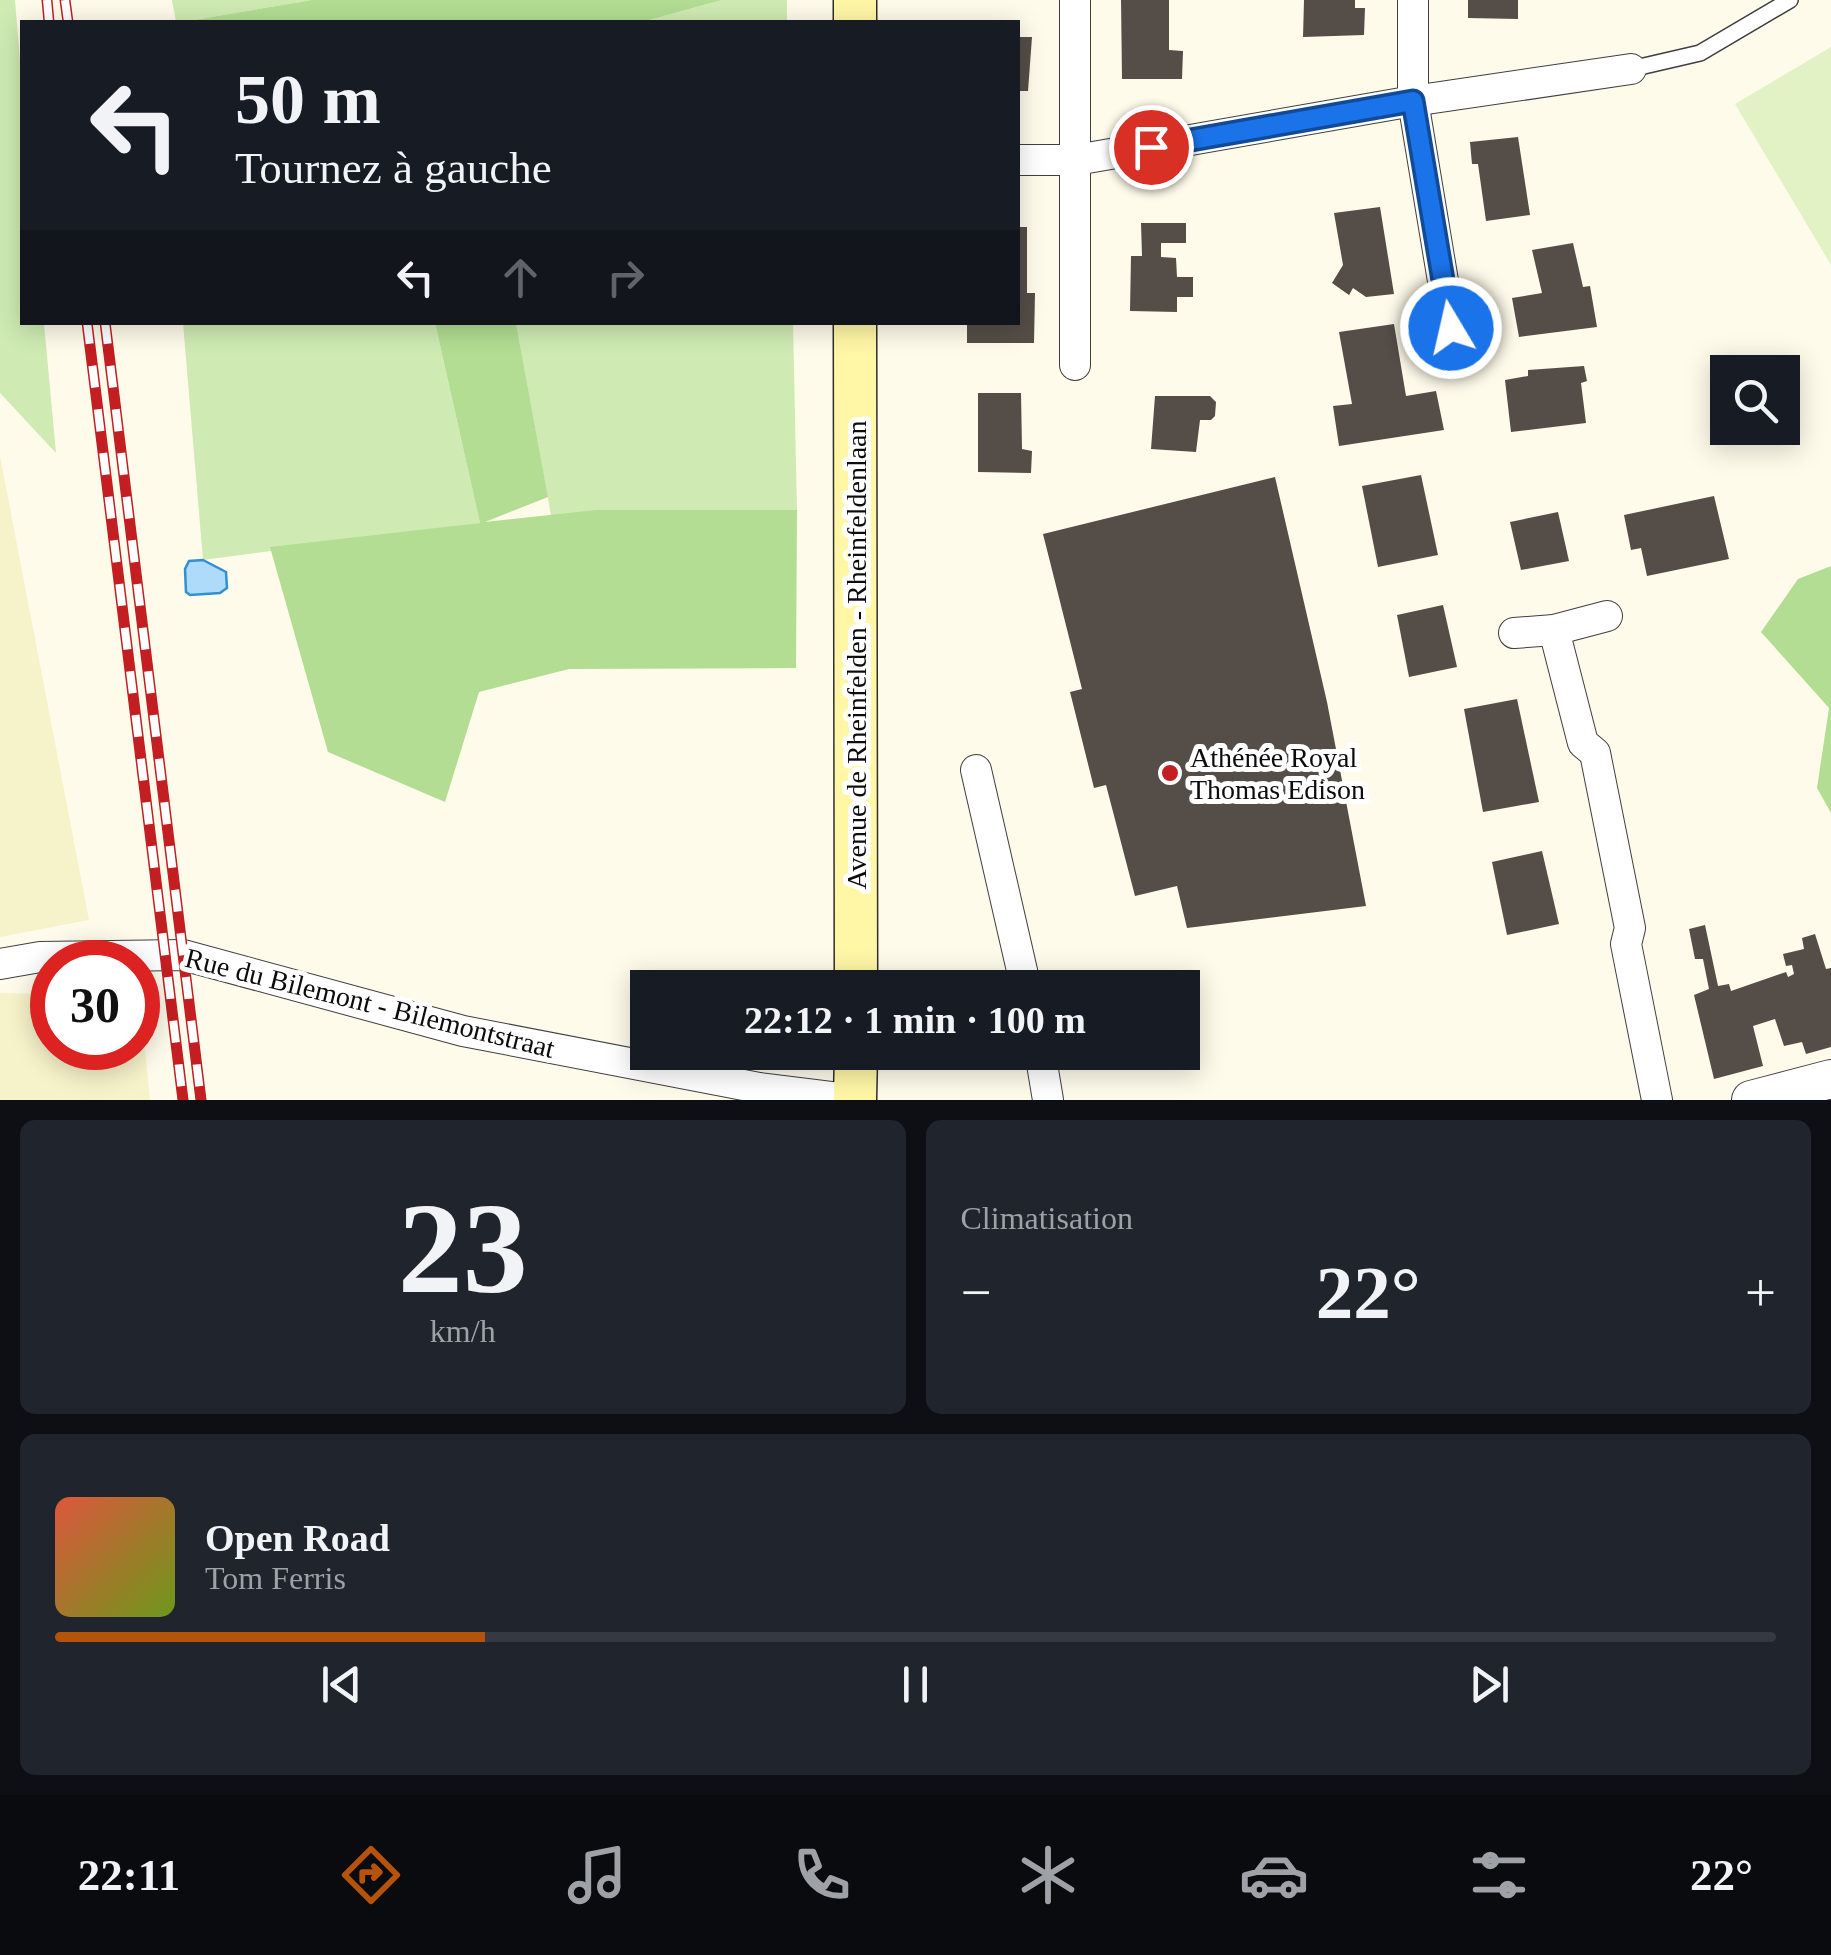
<!DOCTYPE html>
<html lang="fr">
<head>
<meta charset="utf-8">
<style>
	:root { --surface:#171b24; --page:#20242c; --text:#f1f3f6; --muted:#9ea1a6; --line:#363941; --accent:#b45309 }
	body { margin:0; font-family:"Times New Roman",serif; background:var(--page); color:var(--text); height:100vh; display:flex; flex-direction:column; font-size:38px; white-space:nowrap }
	* { box-sizing:border-box; margin:0 }
	p { font-size:32px; color:var(--muted) }
	.icon { flex:none; width:55px; height:55px; fill:none; stroke:currentColor; stroke-width:2; stroke-linecap:round; stroke-linejoin:round }
	.map { position:relative; height:1100px; overflow:hidden }
	.drawer { display:flex; flex-direction:column; gap:20px; padding:20px; background:#0d0f14; flex:1 }
	.drawer>* { flex:none }
	.guide { position:absolute; left:20px; top:20px; width:1000px; height:305px; border-radius:0px; box-shadow:0 5px 25px #0003; background:#171b24; color:var(--text); overflow:hidden }
	.fabs { position:absolute; left:1710px; top:355px; display:grid; gap:20px }
	.fabs a { display:grid; place-items:center; width:90px; height:90px; border-radius:0px; background:var(--surface); box-shadow:0 5px 25px #0003; font-size:50px }
	.speed { position:absolute; left:30px; top:940px; display:flex; gap:20px; font-size:50px; font-weight:700; text-align:center }
	.speed>* { display:grid; place-content:center; width:130px; height:130px; border-radius:50%; background:var(--surface); box-shadow:0 5px 25px #0003; line-height:1 }
	.speed .limit { border:15px solid #d22; background:#fff; color:#111 }
	.pin { position:absolute; display:grid; place-items:center; width:85px; height:85px; color:#fff; margin:-42px; border:5px solid #fff; border-radius:50%; box-shadow:0 2px 10px #0007 }
	.me { position:absolute; width:110px; margin:-55px; rotate:351deg; stroke-linejoin:round; filter:drop-shadow(0 0 8px #0008) }
	.turn { display:flex; align-items:center; gap:35px; height:210px; padding:0 50px; font-size:45px }
	.turn .icon { width:130px; height:130px; stroke-width:2.5 }
	.turn b { display:block; font-size:70px; line-height:85px }
	.lanes { display:flex; align-items:center; height:95px; padding:0 50px; background:#0003; justify-content:center; gap:50px; direction:ltr }
	.lanes .off { opacity:.35 }
	.big { font-size:75px; font-weight:800; line-height:1.1 }
	.drawer .tile { flex:1; display:flex; flex-direction:column; justify-content:center; gap:15px; min-width:0; padding:0 35px; border-radius:15px; background:var(--page) }
	.drawer .dial { align-items:center; gap:0 }
	.dial b { font-size:130px; line-height:1 }
	.song { display:flex; align-items:center; gap:30px }
	.cover { width:120px; height:120px; border-radius:15px; background:linear-gradient(135deg,hsl(10 70% 55%),hsl(80 70% 35%)) }
	.played { height:10px; border-radius:5px; background:linear-gradient(90deg,var(--accent) 25%,var(--line) 25%) }
	.keys { display:flex; justify-content:space-around; direction:ltr }
	.heat { display:flex; justify-content:space-between; align-items:center; font-size:55px; direction:ltr }
	.drawer .tiles { flex:1; display:grid; gap:20px; grid-template-columns:1fr 1fr }
	.tile:last-child { grid-column:span 2 }
	.trip { position:absolute; left:630px; top:970px; width:570px; height:100px; border-radius:0px; background:var(--surface); box-shadow:0 5px 25px #0003; font-weight:800; line-height:100px; text-align:center }
	.tabs { display:flex; height:160px; justify-content:space-around; align-items:center; background:#090b0e; color:var(--muted) }
	.tabs .icon { width:70px; height:70px }
	.tabs .selected { color:var(--accent) }
	.tabs b { font-size:45px; color:var(--text) }
	.map>svg:first-child { display:block }
	.farmland { fill:#f6f3ca }
	.green { fill:#cfebb3 }
	.forest { fill:#b2dd92 }
	.pitch { fill:#e2f2c5 }
	.water { fill:#addbf9; stroke:#3090d4; stroke-width:2.5 }
	.building { fill:#554d48 }
	.lines { fill:none; stroke-linecap:round; stroke-linejoin:round }
	.service-casing { stroke:#3f3f3f; stroke-width:18 }
	.minor-casing { stroke:#3f3f3f; stroke-width:32 }
	.tertiary-casing { stroke:#3f3f3f; stroke-width:40 }
	.secondary-casing { stroke:#2e2e2e; stroke-width:45 }
	.service { stroke:#fff; stroke-width:15 }
	.minor { stroke:#fff; stroke-width:30 }
	.tertiary { stroke:#fff; stroke-width:38 }
	.secondary { stroke:#fff7a6; stroke-width:42 }
	.rail-casing { stroke:#c31e22; stroke-width:11 }
	.rail { stroke:#fff; stroke-width:8; stroke-dasharray:22; stroke-linecap:butt }
	.route-casing { stroke:#114b97; stroke-width:25 }
	.route { stroke:#1a73e8; stroke-width:18 }
	.poi-dot { fill:#c31e22; stroke:#fff; stroke-width:4 }
	.labels { text-anchor:middle; dominant-baseline:central; stroke-width:10; stroke-linejoin:round; paint-order:stroke }
	.street-label { font-size:28px; fill:#0c0c0c; stroke:#fff }
	.poi-label { font-size:28px; fill:#0c0c0c; stroke:#fff; text-anchor:start }
</style>
</head>
<body>
<div class="map">
<svg width="1831" height="1100" viewBox="0 0 1831 1100">
	<rect width="100%" height="100%" fill="#fffbeb"/>
	<g class="farmland">
		<path d="M0,456L89,920L0,937Z"/>
		<path d="M0,993L52,994V1048H138L140,998L150,1100H0Z"/>
	</g>
	<g class="green">
		<path d="M0,0H15L22,86V322L44,323L56,453L0,393Z"/>
		<path d="M172,0H312L182,22H176Z"/>
		<path d="M722,0H787V22H642Z"/>
		<path d="M183,323H435L480,523L203,560Z"/>
		<path d="M516,323H793L797,510L551,515Z"/>
	</g>
	<g class="forest">
		<path d="M312,0H722L642,22H182Z"/>
		<path d="M435,323H516L548,497L485,522L596,510H797L796,668L569,669L479,692L445,802L328,752L270,547L480,523Z"/>
		<path d="M1831,566V813L1817,788L1829,708L1761,632L1798,579Z"/>
	</g>
	<path class="pitch" d="M1831,47V265L1735,104Z"/>
	<path class="water" d="M203,560L226,572L227,588L220,593L190,595L186,592L185,569L189,561Z"/>
	<g class="building">
		<path d="M1121,0H1169V50L1183,51L1182,79H1122Z"/>
		<path d="M1304,0H1355V8H1365L1364,35L1303,37Z"/>
		<path d="M1468,0H1518V19L1468,18Z"/>
		<path d="M1018,37H1032L1028,91H1018Z"/>
		<path d="M1518,137L1530,215L1486,221L1478,164H1472L1470,142Z"/>
		<path d="M1380,207L1394,294L1366,297L1353,288L1349,295L1332,283L1343,265L1334,213Z"/>
		<path d="M1141,223H1186V243H1161V257L1176,258L1177,277H1193V297H1177V312L1130,311L1131,256H1142Z"/>
		<path d="M1018,227H1027V293H1035L1034,343H967V322H1018Z"/>
		<path d="M1573,243L1583,287L1590,286L1597,327L1519,337L1512,298L1542,293L1532,250Z"/>
		<path d="M1394,324L1406,396L1436,391L1444,430L1339,446L1333,406L1352,404L1339,332Z"/>
		<path d="M1584,366L1587,381L1581,383L1586,423L1511,432L1505,380L1528,376V370Z"/>
		<path d="M978,393H1021L1022,449L1032,451L1031,473L978,472Z"/>
		<path d="M1155,396H1210L1216,402L1215,416L1211,420H1200L1196,452L1151,449Z"/>
		<path d="M1421,475L1438,555L1378,567L1362,486Z"/>
		<path d="M1275,477L1327,702L1366,906L1187,928L1177,886L1135,896L1106,785L1094,788L1070,692L1082,689L1043,534Z"/>
		<path d="M1714,496L1729,559L1647,576L1641,548L1631,550L1624,515Z"/>
		<path d="M1558,512L1569,561L1521,570L1510,522Z"/>
		<path d="M1443,605L1457,667L1409,677L1397,615Z"/>
		<path d="M1517,699L1539,802L1483,812L1464,709Z"/>
		<path d="M1542,851L1559,924L1507,935L1492,862Z"/>
		<path d="M1705,925L1718,986L1729,984L1731,991L1786,972L1788,977L1794,974L1792,965L1786,966L1783,954L1804,949L1802,938L1815,934L1826,969L1831,968V1047L1806,1054L1802,1042L1784,1046L1775,1019L1753,1026L1763,1066L1714,1079L1694,995L1709,989L1703,959H1695L1689,929Z"/>
	</g>
	<g class="lines">
		<defs>
			<path id="service" d="M1631,69L1700,53L1790,0"/>
			<g id="minor">
				<path d="M1075,0V365"/>
				<path d="M1413,0V101L1451,329"/>
				<path d="M1018,160H1076L1413,101L1631,69"/>
				<path d="M1554,630L1583,743L1595,753L1630,928L1626,944L1657,1100"/>
				<path d="M1514,633L1554,630L1607,616"/>
				<path d="M976,770L1026,988"/>
				<path d="M0,964L40,957L183,955L463,1031L759,1088L855,1100"/>
				<path d="M1040,1052L1048,1100"/>
			</g>
			<path id="tertiary" d="M1751,1100L1831,1079"/>
			<g id="secondary">
				<path d="M855,22V0"/>
				<path d="M855,322L856,988"/>
				<path d="M855,1100L856,1052"/>
			</g>
		</defs>
		<use href="#service" class="service-casing"/>
		<use href="#minor" class="minor-casing"/>
		<use href="#tertiary" class="tertiary-casing"/>
		<use href="#secondary" class="secondary-casing"/>
		<use href="#service" class="service"/>
		<use href="#minor" class="minor"/>
		<use href="#tertiary" class="tertiary"/>
		<use href="#secondary" class="secondary"/>
		<defs>
			<g id="rail">
				<path d="M47,0L49,22"/>
				<path d="M65,0L68,22"/>
				<path d="M87,322L183,1100"/>
				<path d="M105,322L201,1100"/>
			</g>
		</defs>
		<use href="#rail" class="rail-casing"/>
		<use href="#rail" class="rail"/>
	</g>
	<g class="lines">
		<defs>
			<path id="route" d="M1151,147L1413,101L1451,328"/>
		</defs>
		<use href="#route" class="route-casing"/>
		<use href="#route" class="route"/>
	</g>
	<circle class="poi-dot" cx="1170" cy="773" r="10"/>
	<g class="labels">
		<g class="street-label">
			<text transform="translate(856 655) rotate(-90)">Avenue de Rheinfelden - Rheinfeldenlaan</text>
			<text transform="translate(370 1003) rotate(14)">Rue du Bilemont - Bilemontstraat</text>
		</g>
		<g class="poi-label">
			<text x="1190" y="757">Athénée Royal<tspan x="1190" dy="32">Thomas Edison</tspan></text>
		</g>
	</g>
</svg>
<div class="fabs">
<a><svg class="icon" aria-label="search" viewBox="0 0 24 24"><circle cx="10" cy="10" r="6"/><path d="M15 15l6 6"/></svg></a>
</div>
<div class="speed"><div class="limit">30</div></div>
<div class="pin" style="left:1151px;top:147px;background:#d93025"><svg class="icon" aria-label="arrive" viewBox="0 0 24 24"><path d="M6 21V4h12l-3 4 3 4H6"/></svg></div>
<svg class="me" style="left:1451px;top:328px" viewBox="-20 -20 40 40"><circle r="17" fill="#1a73e8" stroke="#fff" stroke-width="3"/><path d="M0-11L8 9 0 5-8 9z" fill="#fff"/></svg>
<div class="trip">22:12 · 1 min · 100 m</div>
<div class="guide">
<div class="turn"><svg class="icon" aria-label="left" viewBox="0 0 24 24"><path d="M17 20v-9H6M10 6l-5 5 5 5"/></svg><div><b>50 m</b>Tournez à gauche</div></div>
<div class="lanes"><svg class="icon" aria-label="left" viewBox="0 0 24 24"><path d="M17 20v-9H6M10 6l-5 5 5 5"/></svg><svg class="icon off" aria-label="ahead" viewBox="0 0 24 24"><path d="M12 20V5M6 11l6-6 6 6"/></svg><svg class="icon off" aria-label="right" viewBox="0 0 24 24"><path d="M7 20v-9h11M14 6l5 5-5 5"/></svg></div>
</div>
</div>
<section class="drawer">
<div class="tiles">
<div class="tile dial"><b>23</b><p>km/h</p></div>
<div class="tile"><p>Climatisation</p>
<div class="heat"><a>−</a><b class="big">22°</b><a>+</a></div>
</div>
<div class="tile">
<div class="song"><i class="cover"></i><div><b>Open Road</b><p>Tom Ferris</p></div></div>
<div class="played"></div>
<div class="keys"><svg class="icon" aria-label="previous" viewBox="0 0 24 24"><path d="M18 5L8 12l10 7zM5 5v14"/></svg><svg class="icon" aria-label="pause" viewBox="0 0 24 24"><path d="M8 5v14M16 5v14"/></svg><svg class="icon" aria-label="next" viewBox="0 0 24 24"><path d="M6 5l10 7-10 7zM19 5v14"/></svg></div>
</div>
</div>
</section>
<nav class="tabs">
<b>22:11</b>
<svg class="icon selected" aria-label="directions" viewBox="0 0 24 24"><path d="M12 3l9 9-9 9-9-9zM9 14v-3h6M13 9l2 2-2 2"/></svg>
<svg class="icon" aria-label="music" viewBox="0 0 24 24"><path d="M9 18V5l10-2v13"/><circle cx="6" cy="18" r="3"/><circle cx="16" cy="16" r="3"/></svg>
<svg class="icon" aria-label="phone" viewBox="0 0 24 24"><path d="M5 4h4l2 5-3 2q2 4 5 5l2-3 5 2v4C11 20 4 13 5 4z"/></svg>
<svg class="icon" aria-label="climate" viewBox="0 0 24 24"><path d="M12 3v18M4 7l16 10M4 17L20 7"/></svg>
<svg class="icon" aria-label="car" viewBox="0 0 24 24"><path d="M5 17H2v-5l4-1 3-4h7l3 4 3 1v5h-3M9 17h6M6 11h13"/><circle cx="7" cy="17" r="2"/><circle cx="17" cy="17" r="2"/></svg>
<svg class="icon" aria-label="filters" viewBox="0 0 24 24"><path d="M4 7h16M4 17h16"/><circle cx="9" cy="7" r="2"/><circle cx="15" cy="17" r="2"/></svg>
<b>22°</b>
</nav>
</body>
</html>
